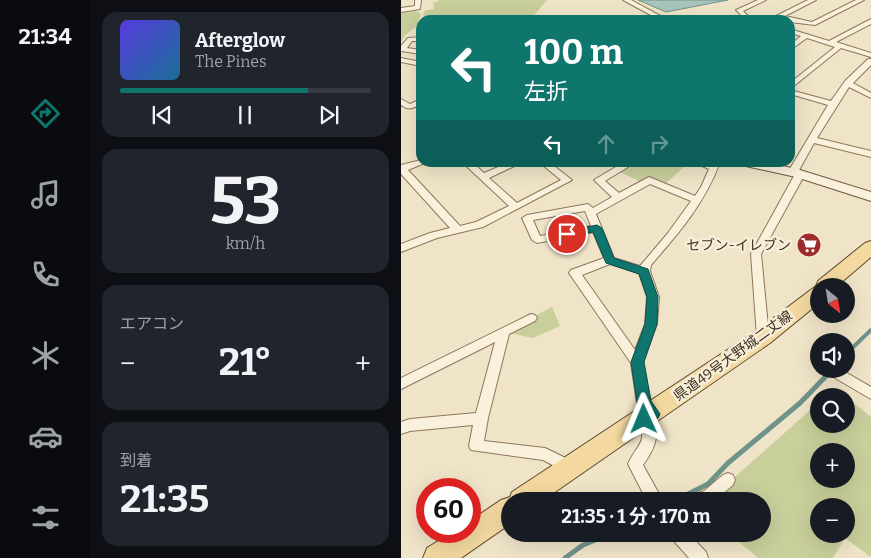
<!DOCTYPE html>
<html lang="ja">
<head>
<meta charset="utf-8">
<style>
	:root { --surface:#171b24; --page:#20242c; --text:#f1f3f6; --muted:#9ea1a6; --line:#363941; --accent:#0f766e }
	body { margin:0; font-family:Bitter,"Noto Sans JP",serif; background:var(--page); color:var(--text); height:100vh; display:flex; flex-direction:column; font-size:19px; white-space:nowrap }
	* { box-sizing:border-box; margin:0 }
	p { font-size:16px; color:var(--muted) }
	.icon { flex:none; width:28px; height:28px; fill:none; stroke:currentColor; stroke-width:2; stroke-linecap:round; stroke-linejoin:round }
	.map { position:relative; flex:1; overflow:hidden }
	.drawer { display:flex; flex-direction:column; gap:12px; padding:12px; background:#0d0f14; width:311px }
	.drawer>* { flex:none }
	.banner { position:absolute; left:15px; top:15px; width:379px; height:152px; border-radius:15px; box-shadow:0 5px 20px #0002; background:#0f766e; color:#fff; overflow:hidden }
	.needle { width:32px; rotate:150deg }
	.fabs { position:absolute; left:409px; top:278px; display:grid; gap:10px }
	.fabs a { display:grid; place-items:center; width:45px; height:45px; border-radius:50%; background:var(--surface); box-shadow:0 5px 20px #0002; font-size:25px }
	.speed { position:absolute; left:15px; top:478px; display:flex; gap:10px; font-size:25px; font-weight:700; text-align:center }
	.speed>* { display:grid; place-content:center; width:65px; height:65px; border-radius:50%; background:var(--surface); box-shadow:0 5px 20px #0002; line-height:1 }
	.speed .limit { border:8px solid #d22; background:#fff; color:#111 }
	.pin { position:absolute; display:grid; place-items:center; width:42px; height:42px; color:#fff; margin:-21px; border:2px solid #fff; border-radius:50%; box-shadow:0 1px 5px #0007 }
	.me { position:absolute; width:55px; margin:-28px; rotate:359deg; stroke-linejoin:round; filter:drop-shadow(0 0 4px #0008) }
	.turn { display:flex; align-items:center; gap:18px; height:105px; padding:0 25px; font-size:22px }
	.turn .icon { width:65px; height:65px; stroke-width:2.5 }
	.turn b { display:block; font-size:35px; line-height:42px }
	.lanes { display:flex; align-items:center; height:48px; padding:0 25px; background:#0003; justify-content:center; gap:25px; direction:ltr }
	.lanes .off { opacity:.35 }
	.big { font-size:38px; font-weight:700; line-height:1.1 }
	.drawer .widget { flex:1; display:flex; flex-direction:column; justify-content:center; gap:8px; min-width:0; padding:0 18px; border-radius:15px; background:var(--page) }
	.drawer .dial { align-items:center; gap:0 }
	.dial b { font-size:65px; line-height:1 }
	.song { display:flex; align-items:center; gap:15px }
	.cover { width:60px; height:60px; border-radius:8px; background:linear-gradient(135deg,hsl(250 70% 55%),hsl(200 70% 35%)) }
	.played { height:5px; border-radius:2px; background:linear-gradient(90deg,var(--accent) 75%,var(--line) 75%) }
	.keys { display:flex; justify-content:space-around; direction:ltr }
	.heat { display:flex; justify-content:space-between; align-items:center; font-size:28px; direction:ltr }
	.trip { position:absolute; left:100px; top:492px; width:270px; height:50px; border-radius:25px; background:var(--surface); box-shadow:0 5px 20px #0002; font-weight:700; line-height:50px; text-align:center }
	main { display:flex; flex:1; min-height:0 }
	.tabs { display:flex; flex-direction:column; width:90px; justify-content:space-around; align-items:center; background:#090b0e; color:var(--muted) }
	.tabs .icon { width:35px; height:35px }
	.tabs .active { color:var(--accent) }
	.tabs b { font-size:22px; color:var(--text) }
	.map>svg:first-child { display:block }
	.green { fill:#c9cf9b; fill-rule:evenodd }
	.water { fill:#a9c4bc; stroke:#6f938a }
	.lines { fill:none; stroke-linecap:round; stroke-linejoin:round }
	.stream-far1 { stroke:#6f938a; stroke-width:4 }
	.stream { stroke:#6f938a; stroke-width:5 }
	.street-casing { stroke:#8d765c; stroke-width:2 }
	.secondary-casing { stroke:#6f573f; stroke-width:2 }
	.primary-casing { stroke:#5b4430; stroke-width:2 }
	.street { fill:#faf1dc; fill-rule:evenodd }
	.secondary { fill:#faf1dc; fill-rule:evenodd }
	.primary { fill:#f3d9a0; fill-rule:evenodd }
	.route { fill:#0f766e; stroke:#0a4d48 }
	.labels { text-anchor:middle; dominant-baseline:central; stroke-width:5; stroke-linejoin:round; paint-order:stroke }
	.poi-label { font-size:14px; fill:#3d2e20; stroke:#f7eed8; text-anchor:end }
	.street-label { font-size:14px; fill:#3d2e20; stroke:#f7eed8 }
</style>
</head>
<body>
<main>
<nav class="tabs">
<b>21:34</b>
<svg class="icon active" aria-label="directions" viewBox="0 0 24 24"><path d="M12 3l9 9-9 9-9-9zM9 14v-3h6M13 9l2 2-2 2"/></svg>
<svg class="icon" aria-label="music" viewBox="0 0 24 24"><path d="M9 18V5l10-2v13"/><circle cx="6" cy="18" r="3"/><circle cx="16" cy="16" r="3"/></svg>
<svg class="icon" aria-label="phone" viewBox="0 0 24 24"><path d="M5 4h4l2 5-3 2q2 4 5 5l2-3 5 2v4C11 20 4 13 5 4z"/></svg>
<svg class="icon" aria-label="climate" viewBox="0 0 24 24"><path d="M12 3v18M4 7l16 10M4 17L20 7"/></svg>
<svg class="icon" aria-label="car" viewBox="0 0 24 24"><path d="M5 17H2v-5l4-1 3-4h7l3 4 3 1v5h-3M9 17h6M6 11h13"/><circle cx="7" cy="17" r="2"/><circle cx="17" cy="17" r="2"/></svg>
<svg class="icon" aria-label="filters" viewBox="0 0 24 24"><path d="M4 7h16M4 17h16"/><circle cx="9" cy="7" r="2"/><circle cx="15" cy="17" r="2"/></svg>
</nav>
<section class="drawer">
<div class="widget">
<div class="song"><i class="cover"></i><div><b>Afterglow</b><p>The Pines</p></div></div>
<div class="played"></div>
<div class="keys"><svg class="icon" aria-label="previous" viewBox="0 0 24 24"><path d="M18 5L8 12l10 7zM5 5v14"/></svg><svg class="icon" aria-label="pause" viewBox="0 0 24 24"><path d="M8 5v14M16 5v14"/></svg><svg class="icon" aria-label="next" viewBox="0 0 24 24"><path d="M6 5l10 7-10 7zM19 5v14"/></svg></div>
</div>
<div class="widget dial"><b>53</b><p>km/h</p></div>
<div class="widget"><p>エアコン</p>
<div class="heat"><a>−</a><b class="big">21°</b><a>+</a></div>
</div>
<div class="widget"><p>到着</p><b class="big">21:35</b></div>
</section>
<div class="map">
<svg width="470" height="558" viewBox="0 0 470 558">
	<rect width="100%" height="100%" fill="#f0e4c8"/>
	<g class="green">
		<path d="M39,0H146L129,20H22L23,11L33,9L32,3Z"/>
		<path d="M15,11L20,14L15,27L4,35L0,43V13Z"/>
		<path d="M229,163H287L262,186L248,180L242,183L215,170Z"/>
		<path d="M151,307L159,326L132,338L103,332Z"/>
		<path d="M445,397L470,417V557L444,538L432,558H357L329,534H361V501H307L417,403L418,424H445ZM418,451H445V479H418ZM418,506H445V534H418Z"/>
	</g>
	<path class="water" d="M237,0H327L265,12Z"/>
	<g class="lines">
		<path class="stream-far1" d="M445,354L470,330"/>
		<g class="stream">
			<path d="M273,501L307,484L327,463L399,403L432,369"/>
			<path d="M164,558L182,545L209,534"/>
		</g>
		<defs>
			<g id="street">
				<path d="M14,0H20L19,9L0,12V8L14,6Z"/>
				<path d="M222,0H230L267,20H259Z"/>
				<path d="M357,0H365L342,11L348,17L347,18H343L335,10Z"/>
				<path d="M407,0H415L384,16L411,22L455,0H463L414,25L389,22V20L379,18L367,20Z"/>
				<path d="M470,19V24L435,42L470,53V57L440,48L389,89V83L434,47L406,38L389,50V45L400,36L389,33V29L428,41Z"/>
				<path d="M20,37V41H11L6,48L20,50V54L0,51V46L7,38Z"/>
				<path d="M0,58L20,62V66L0,62Z"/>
				<path d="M467,59H470V65L452,83L470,93V98L448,87L416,138L470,151V157L413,143L397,172H402L404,174L360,254L368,337L366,340H358L356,337L350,254L394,174H389L387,172L427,105L389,94V90L430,101L444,81Z"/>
				<path d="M0,99L9,104L20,99V104C12,108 8,111 0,105Z"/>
				<path d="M20,160V162H26L7,170L59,226L75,222L108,206L61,162H71L83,173L109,162H122L88,178L116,203L160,180L138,162H148L171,180L82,227L36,238L0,252V244L29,233L49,228L0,174V165Z"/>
				<path d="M223,162H235L204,181L218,193L248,177L294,196L300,187L308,169L292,162H319C304,203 278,233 250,265L249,271L258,297L256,324L242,362L249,401L259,414L257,418L252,420C260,436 252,451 242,465L262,501H246L227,464C236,443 248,444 236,419L238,415L243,413L236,403L230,363L168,273L170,270L203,258L192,232L136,243L131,240L121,218L126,215L187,204L192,208L211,197L193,180ZM249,184L290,201L267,233L239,266L213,258L195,214ZM184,211L190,226L139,236L132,220ZM209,264L238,273L246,297L244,324L234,350L181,275Z"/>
				<path d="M130,314L134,315L136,318L134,321L108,334L87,418L83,441L144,448L175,463L177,468L175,473L170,475L142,460L70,450L68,446L72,425L9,431L0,434V422L9,419L75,413L94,342L0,389V378Z"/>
				<path d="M439,369L470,387V399L434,378L433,374L434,370Z"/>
				<path d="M327,473L332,475L334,480L332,485L313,501H287L290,496L303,491L322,475Z"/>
				<path d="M270,534H288L305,552L307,558H288L272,540Z"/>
			</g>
			<path id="secondary" d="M339,162H365L399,170L470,192V201L395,177L340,165Z"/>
			<path id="primary" d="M470,241V257L436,286H418V303L369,343L141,501H109V524L60,558H22L26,548L53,531H69V521L100,500L109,497L111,492L355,331L415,286L417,281L464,243Z"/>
		</defs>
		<use href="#street" class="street-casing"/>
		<use href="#secondary" class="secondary-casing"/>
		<use href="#primary" class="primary-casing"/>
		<use href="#street" class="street"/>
		<use href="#secondary" class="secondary"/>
		<use href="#primary" class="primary"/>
	</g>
	<path class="route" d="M196,225L201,228L213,258L247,269L257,297L256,324L243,362L250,401L259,414L257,418L243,425L238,424L236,419L243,412L236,403L230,362L244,324L246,297L238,274L205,263L192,232L166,238L161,234L166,231Z"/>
	<defs>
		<symbol id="supermarket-disc" viewBox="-11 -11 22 22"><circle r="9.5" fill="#9e2a2b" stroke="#f7eed8"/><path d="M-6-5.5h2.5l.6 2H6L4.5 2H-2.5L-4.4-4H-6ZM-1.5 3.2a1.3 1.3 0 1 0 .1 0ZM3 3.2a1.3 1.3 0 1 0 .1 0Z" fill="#fff"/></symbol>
	</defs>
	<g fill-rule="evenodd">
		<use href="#supermarket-disc" x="394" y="231" width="28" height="28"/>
	</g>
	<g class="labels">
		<g class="poi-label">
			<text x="390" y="245">セブン-イレブン</text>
		</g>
		<g class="street-label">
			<text transform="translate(332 356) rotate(-36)">県道49号大野城二丈線</text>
		</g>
	</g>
</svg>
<div class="fabs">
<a><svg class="needle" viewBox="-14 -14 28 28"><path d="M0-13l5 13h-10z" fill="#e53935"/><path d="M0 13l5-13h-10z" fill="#9ea1a6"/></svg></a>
<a><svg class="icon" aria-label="sound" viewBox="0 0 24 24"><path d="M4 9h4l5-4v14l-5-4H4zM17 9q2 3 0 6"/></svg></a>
<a><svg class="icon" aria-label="search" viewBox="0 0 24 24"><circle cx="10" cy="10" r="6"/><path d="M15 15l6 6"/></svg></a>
<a>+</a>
<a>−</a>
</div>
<div class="speed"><div class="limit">60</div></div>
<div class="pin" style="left:166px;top:234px;background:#d93025"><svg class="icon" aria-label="arrive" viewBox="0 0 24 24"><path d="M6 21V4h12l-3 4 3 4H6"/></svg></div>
<svg class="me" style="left:243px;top:419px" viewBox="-20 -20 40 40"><path d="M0-17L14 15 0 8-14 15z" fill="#0f766e" stroke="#fff" stroke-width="4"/></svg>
<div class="trip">21:35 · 1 分 · 170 m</div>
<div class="banner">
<div class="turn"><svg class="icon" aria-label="left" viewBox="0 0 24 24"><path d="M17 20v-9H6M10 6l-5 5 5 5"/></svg><div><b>100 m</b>左折</div></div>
<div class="lanes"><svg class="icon" aria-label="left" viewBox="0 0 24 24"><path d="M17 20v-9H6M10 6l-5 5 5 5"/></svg><svg class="icon off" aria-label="ahead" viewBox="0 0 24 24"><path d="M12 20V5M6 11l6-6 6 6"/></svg><svg class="icon off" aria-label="right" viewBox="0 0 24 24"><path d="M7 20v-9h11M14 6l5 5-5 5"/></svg></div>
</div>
</div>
</main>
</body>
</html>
